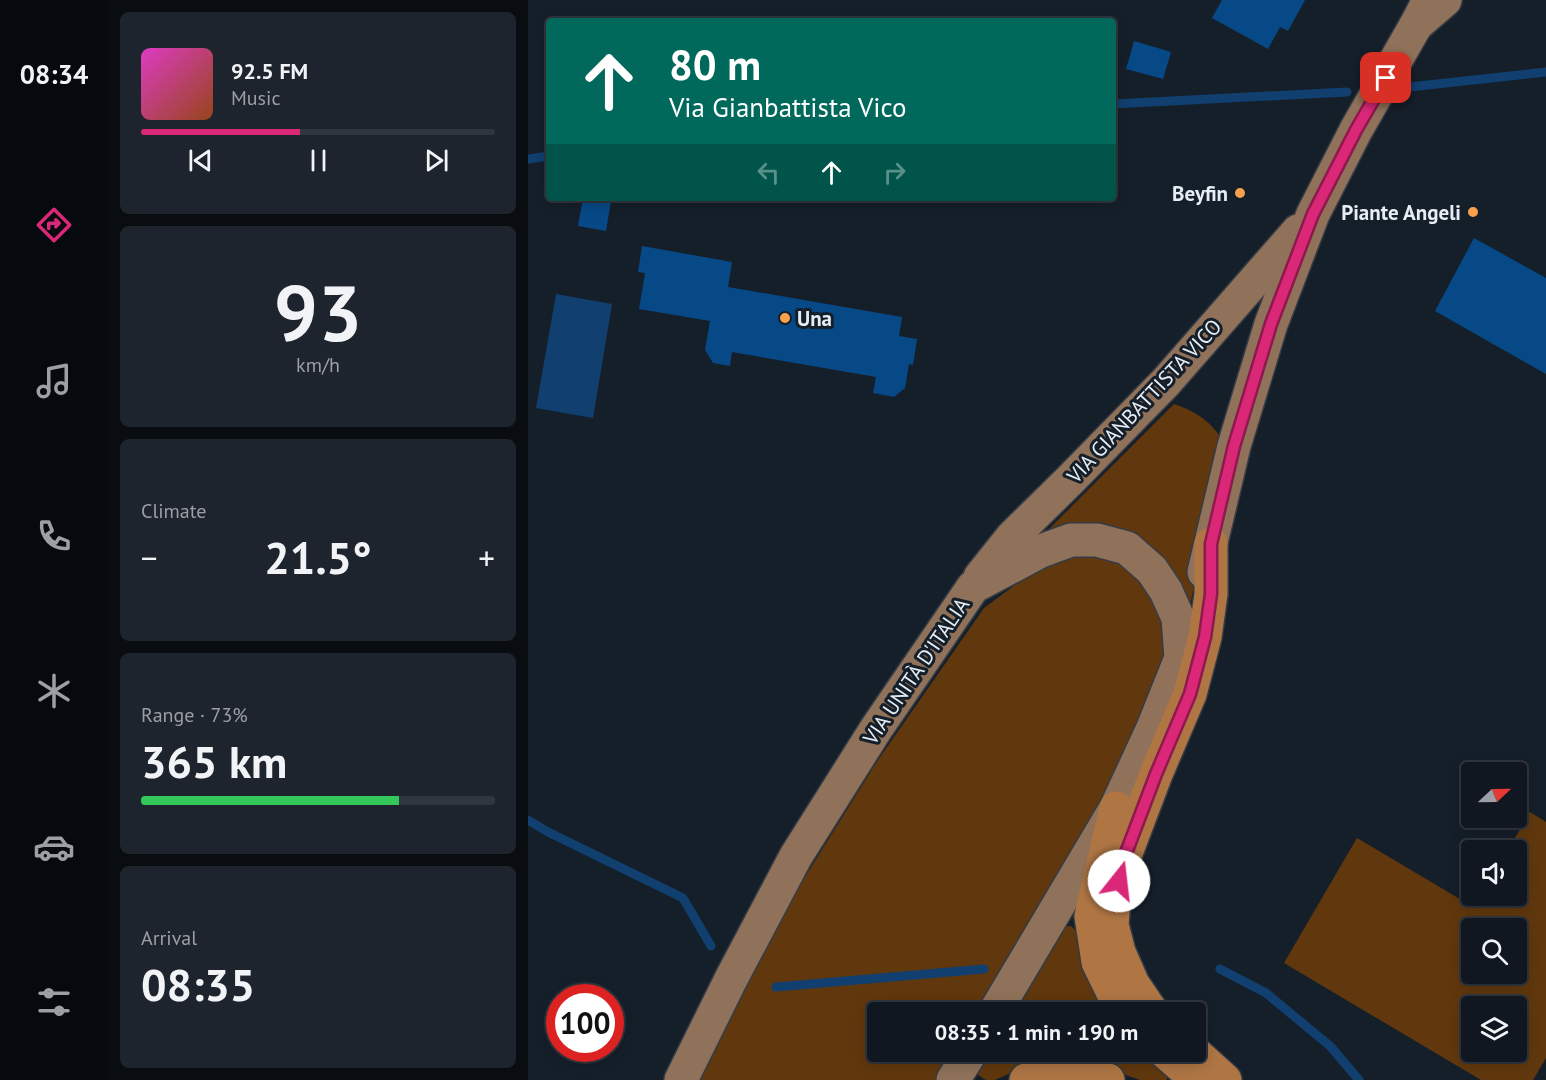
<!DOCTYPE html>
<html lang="en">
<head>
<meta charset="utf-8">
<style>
	:root { --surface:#101720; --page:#1e242d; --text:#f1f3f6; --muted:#9c9fa5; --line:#30363e; --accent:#db2777 }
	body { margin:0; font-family:"PT Sans",sans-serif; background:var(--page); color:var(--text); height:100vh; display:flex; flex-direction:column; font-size:22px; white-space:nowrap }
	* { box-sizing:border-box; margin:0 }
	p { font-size:20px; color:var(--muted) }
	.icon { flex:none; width:33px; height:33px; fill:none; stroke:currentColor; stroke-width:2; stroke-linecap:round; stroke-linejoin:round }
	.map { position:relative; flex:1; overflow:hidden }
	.details { display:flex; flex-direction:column; gap:12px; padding:12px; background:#090d12; width:420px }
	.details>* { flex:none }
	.banner { position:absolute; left:18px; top:18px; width:570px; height:183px; border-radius:6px; box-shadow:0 3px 15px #0003,0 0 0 2px var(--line); background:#00695c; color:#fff; overflow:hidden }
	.needle { width:39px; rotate:68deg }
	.buttons { position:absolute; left:933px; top:762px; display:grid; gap:12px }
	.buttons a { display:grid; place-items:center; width:66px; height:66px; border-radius:6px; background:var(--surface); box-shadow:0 3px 15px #0003,0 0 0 2px var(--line); font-size:30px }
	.speed { position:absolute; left:18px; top:984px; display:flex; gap:12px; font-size:30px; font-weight:700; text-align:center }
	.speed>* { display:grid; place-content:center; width:78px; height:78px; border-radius:50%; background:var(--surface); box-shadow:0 3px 15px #0003,0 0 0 2px var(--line); line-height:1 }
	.speed .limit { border:9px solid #d22; background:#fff; color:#111 }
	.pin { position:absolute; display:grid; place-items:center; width:51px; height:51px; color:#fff; margin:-26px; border-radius:12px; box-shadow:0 3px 9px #0006 }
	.me { position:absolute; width:66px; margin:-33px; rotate:16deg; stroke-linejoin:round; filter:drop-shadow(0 0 4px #0008) }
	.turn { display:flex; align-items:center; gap:21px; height:126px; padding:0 24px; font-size:27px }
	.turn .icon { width:78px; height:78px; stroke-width:2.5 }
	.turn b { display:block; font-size:42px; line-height:51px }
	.lanes { display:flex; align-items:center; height:57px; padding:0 24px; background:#0003; justify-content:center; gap:30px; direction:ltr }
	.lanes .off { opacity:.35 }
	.big { font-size:45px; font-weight:600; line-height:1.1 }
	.details .widget { flex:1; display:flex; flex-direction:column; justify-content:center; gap:9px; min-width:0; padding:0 21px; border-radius:9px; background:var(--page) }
	.details .dial { align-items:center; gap:0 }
	.dial b { font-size:78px; line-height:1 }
	.song { display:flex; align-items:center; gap:18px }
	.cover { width:72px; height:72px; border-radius:9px; background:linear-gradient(135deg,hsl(310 70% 55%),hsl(20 70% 35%)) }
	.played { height:6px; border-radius:3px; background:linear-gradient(90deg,var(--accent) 45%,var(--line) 45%) }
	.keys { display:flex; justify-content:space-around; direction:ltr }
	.heat { display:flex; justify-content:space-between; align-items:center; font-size:33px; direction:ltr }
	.charge { height:9px; border-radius:4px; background:linear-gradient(90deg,#34c759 73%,var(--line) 0) }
	.trip { position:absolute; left:339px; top:1002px; width:339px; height:60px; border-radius:6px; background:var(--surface); box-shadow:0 3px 15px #0003,0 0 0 2px var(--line); font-weight:600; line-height:60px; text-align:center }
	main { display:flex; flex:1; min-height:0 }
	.tabs { display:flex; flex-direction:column; width:108px; justify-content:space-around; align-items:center; background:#06090d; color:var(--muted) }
	.tabs .icon { width:42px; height:42px }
	.tabs .on { color:var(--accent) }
	.tabs b { font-size:27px; color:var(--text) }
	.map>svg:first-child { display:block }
	.green { fill:#61380d; fill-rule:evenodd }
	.water { fill:#113f6f }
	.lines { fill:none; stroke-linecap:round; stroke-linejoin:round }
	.stream { stroke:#113f6f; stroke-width:9 }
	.building { fill:#074987 }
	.major-casing { stroke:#353b45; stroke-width:36 }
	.highway-casing { stroke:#353b45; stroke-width:36 }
	.major { stroke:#90725a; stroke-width:33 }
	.highway { stroke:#af7644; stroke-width:33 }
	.route-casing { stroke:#8e194d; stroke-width:15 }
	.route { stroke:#db2777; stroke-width:10 }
	.poi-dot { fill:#f9a04c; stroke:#151f2a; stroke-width:2 }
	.labels { text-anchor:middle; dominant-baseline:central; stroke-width:6; stroke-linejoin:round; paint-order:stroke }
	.poi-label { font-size:21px; font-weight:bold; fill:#e6edf5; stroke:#151f2a; text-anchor:end }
	.street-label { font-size:21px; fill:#e6edf5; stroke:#151f2a }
</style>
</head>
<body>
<main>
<nav class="tabs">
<b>08:34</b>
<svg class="icon on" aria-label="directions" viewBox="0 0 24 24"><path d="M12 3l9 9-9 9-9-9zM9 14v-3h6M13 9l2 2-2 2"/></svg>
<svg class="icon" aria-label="music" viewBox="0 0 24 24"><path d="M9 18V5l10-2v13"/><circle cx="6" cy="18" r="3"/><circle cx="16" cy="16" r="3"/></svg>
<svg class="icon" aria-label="phone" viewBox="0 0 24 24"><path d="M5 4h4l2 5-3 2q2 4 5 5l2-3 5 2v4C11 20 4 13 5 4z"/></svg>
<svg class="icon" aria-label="climate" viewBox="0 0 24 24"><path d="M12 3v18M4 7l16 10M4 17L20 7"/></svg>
<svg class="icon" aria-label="car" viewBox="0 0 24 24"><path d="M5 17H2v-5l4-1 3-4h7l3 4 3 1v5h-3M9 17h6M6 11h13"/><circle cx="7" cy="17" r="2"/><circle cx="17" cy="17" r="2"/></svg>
<svg class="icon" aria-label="filters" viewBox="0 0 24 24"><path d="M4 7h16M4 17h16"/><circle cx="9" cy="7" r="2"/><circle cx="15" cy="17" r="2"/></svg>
</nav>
<section class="details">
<div class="widget">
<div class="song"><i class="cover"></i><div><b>92.5 FM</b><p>Music</p></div></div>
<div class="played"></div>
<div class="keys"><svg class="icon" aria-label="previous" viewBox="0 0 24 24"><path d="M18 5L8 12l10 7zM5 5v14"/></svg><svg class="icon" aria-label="pause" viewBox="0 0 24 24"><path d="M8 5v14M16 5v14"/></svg><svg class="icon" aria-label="next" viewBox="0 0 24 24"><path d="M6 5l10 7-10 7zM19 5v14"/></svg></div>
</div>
<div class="widget dial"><b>93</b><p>km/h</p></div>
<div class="widget"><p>Climate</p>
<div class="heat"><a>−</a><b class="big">21.5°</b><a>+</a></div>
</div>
<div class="widget"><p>Range · 73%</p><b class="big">365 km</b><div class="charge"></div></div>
<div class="widget"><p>Arrival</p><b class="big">08:35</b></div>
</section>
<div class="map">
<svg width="1018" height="1080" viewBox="0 0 1018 1080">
	<rect width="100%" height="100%" fill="#151f2a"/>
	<g class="green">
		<path d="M646,404C667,411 681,420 694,439L658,627L633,570L507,543Z"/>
		<path d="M559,553L589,559L625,593L636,621L638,653L596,752L562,823L509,916L450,1012H350V1052H427L409,1080H168L265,896L350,760L456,608L487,585L536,557Z"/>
		<path d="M1002,812L1018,822V1058L1005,1080H953L756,963L829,838L947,908L954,896H988V850H980ZM944,928H988V974H944ZM944,1006H988V1052H944Z"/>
		<path d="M543,926L556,939L586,1012H475L527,927Z"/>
		<path d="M452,1052H617L639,1074V1080H612L595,1074L506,1067L480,1074L467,1080H458L450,1075L445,1063Z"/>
	</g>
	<path class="water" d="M28,294L84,304L65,418L8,408Z"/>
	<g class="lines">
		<g class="stream">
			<path d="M872,88L1018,72"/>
			<path d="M585,104L819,92"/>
			<path d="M0,159L21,156"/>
			<path d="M0,820L20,832L155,898L183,946"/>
			<path d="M692,969L738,993L802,1046L831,1080"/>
			<path d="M248,987L456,969"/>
		</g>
	</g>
	<g class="building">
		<path d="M694,0H777L760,31L752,27L740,49L684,18Z"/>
		<path d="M606,41L643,52L635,79L598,69Z"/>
		<path d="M55,198H66L83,201L78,231L50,226Z"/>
		<path d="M946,238L1018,278V374L907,311Z"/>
		<path d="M114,246L204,262L200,287L374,317L371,336L389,339L385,365L381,364L377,388L366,397L345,393L348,377L204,352L202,366L185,363L177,350L182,321L111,309L117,273L110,272Z"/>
	</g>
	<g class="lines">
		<defs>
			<g id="major">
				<path d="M901,0L888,25L917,0"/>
				<path d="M676,572L706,446L743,324L785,214L828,130L888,25"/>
				<path d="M452,577L484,537L542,480L638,382L770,231"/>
				<path d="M153,1080L203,979L268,856L348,729L445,587L513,551L543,540H569L599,548L624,570L638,591L650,618L653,658L625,728L588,808L467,1012"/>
				<path d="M425,1080L443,1052"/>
			</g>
			<g id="highway">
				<path d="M588,808L563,916L570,962L587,997L593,1006"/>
				<path d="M624,1012L605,984L591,952L584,925L586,901L595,861L628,774L662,694L677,637L683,594V544"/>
				<path d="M637,1052L669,1080"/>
				<path d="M666,1052L697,1080"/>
				<path d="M498,1080L514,1074L545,1076L580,1080"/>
			</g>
		</defs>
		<use href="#major" class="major-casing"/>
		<use href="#highway" class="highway-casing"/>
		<use href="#major" class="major"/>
		<use href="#highway" class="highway"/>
	</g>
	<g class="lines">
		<defs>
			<path id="route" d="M591,881L595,861L628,774L662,694L677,637L683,594V544L706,446L743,324L785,214L828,130L858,78"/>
		</defs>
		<use href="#route" class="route-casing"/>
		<use href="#route" class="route"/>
	</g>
	<g class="poi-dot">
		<circle cx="712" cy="193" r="6"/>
		<circle cx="945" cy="212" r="6"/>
		<circle cx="257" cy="318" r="6"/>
	</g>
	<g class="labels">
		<g class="poi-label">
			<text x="700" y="193">Beyfin</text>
			<text x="933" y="212">Piante Angeli</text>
			<text x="269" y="318" text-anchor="start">Una</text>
		</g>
		<g class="street-label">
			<text transform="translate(616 401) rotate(-47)">VIA GIANBATTISTA VICO</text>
			<text transform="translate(388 671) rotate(-56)">VIA UNITÀ D'ITALIA</text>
		</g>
	</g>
</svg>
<div class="buttons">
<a><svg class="needle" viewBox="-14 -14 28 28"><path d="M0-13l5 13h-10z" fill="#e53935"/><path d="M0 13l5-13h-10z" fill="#9c9fa5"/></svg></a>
<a><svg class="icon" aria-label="sound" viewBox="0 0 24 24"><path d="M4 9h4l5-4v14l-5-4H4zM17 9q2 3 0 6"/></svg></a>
<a><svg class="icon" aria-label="search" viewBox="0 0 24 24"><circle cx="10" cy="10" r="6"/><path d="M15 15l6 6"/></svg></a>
<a><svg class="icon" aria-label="layers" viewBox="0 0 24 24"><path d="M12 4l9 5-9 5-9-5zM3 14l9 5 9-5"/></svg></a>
</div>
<div class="speed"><div class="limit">100</div></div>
<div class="pin" style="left:858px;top:78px;background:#d93025"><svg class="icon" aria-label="arrive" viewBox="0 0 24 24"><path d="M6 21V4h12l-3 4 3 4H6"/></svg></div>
<svg class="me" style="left:591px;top:881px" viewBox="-20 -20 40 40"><circle r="19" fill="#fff"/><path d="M0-13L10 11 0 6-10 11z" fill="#db2777"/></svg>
<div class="trip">08:35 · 1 min · 190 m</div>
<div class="banner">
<div class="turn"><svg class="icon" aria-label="ahead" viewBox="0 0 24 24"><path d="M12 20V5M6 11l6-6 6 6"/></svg><div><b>80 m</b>Via Gianbattista Vico</div></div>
<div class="lanes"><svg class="icon off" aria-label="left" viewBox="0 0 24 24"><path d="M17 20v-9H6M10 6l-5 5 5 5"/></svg><svg class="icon" aria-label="ahead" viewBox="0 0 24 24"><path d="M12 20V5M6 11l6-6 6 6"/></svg><svg class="icon off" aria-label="right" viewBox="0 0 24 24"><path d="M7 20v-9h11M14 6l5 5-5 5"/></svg></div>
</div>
</div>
</main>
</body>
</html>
